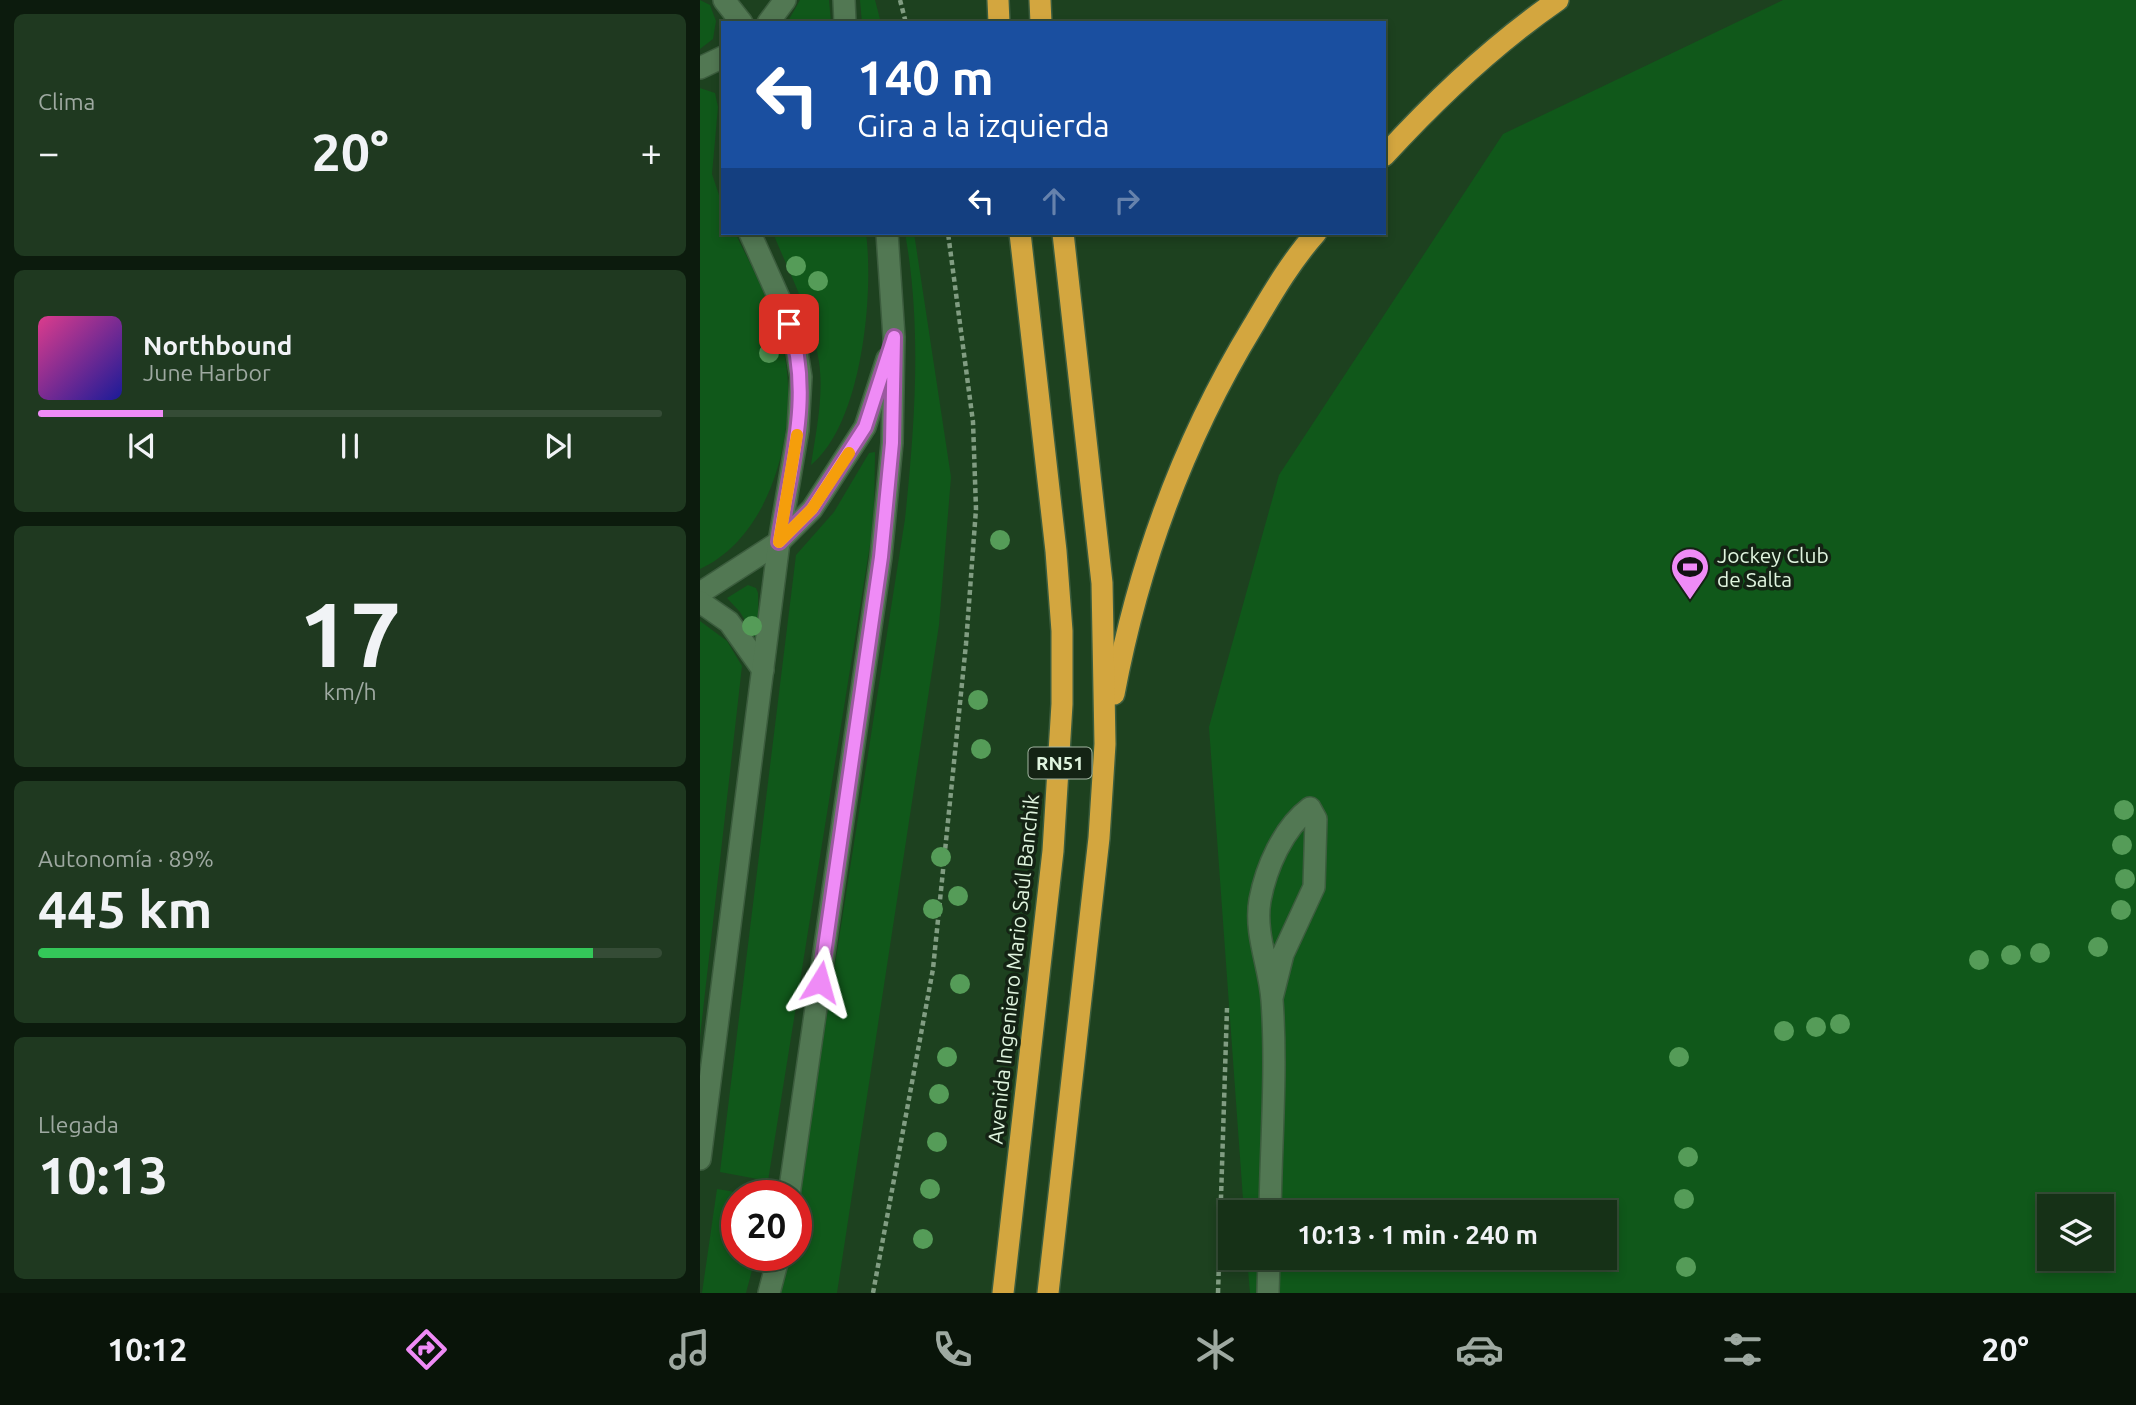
<!DOCTYPE html>
<html lang="es">
<head>
<meta charset="utf-8">
<style>
	:root { --surface:#163117; --page:#1f3920; --text:#f1f3f6; --muted:#9ea9a1; --line:#354c36; --accent:#ef8bf6 }
	body { margin:0; font-family:Ubuntu,sans-serif; background:var(--page); color:var(--text); height:100vh; display:flex; flex-direction:column; font-size:26px; white-space:nowrap }
	* { box-sizing:border-box; margin:0 }
	p { font-size:23px; color:var(--muted) }
	.icon { flex:none; width:38px; height:38px; fill:none; stroke:currentColor; stroke-width:2; stroke-linecap:round; stroke-linejoin:round }
	.map { position:relative; flex:1; overflow:hidden }
	.side { display:flex; flex-direction:column; gap:14px; padding:14px; background:#0c1b0d; width:700px }
	.side>* { flex:none }
	.hud { position:absolute; left:21px; top:21px; width:665px; height:214px; border-radius:0px; box-shadow:0 4px 10px #0003,0 0 0 2px var(--line); background:#1a4fa0; color:#fff; overflow:hidden }
	.fabs { position:absolute; left:1337px; top:1194px; display:grid; gap:14px }
	.fabs a { display:grid; place-items:center; width:77px; height:77px; border-radius:0px; background:var(--surface); box-shadow:0 4px 10px #0003,0 0 0 2px var(--line); font-size:35px }
	.speed { position:absolute; left:21px; top:1180px; display:flex; gap:14px; font-size:35px; font-weight:700; text-align:center }
	.speed>* { display:grid; place-content:center; width:91px; height:91px; border-radius:50%; background:var(--surface); box-shadow:0 4px 10px #0003,0 0 0 2px var(--line); line-height:1 }
	.speed .limit { border:10px solid #d22; background:#fff; color:#111 }
	.pin { position:absolute; display:grid; place-items:center; width:60px; height:60px; color:#fff; margin:-30px; border-radius:14px; box-shadow:0 4px 10px #0006 }
	.me { position:absolute; width:77px; margin:-38px; rotate:8deg; stroke-linejoin:round; filter:drop-shadow(0 0 5px #0008) }
	.turn { display:flex; align-items:center; gap:24px; height:147px; padding:0 21px; font-size:32px }
	.turn .icon { width:91px; height:91px; stroke-width:2.5 }
	.turn b { display:block; font-size:49px; line-height:60px }
	.lanes { display:flex; align-items:center; height:66px; padding:0 21px; background:#0003; justify-content:center; gap:35px; direction:ltr }
	.lanes .off { opacity:.35 }
	.big { font-size:52px; font-weight:700; line-height:1.1 }
	.side .tile { flex:1; display:flex; flex-direction:column; justify-content:center; gap:10px; min-width:0; padding:0 24px; border-radius:10px; background:var(--page) }
	.side .dial { align-items:center; gap:0 }
	.dial b { font-size:91px; line-height:1 }
	.song { display:flex; align-items:center; gap:21px }
	.cover { width:84px; height:84px; border-radius:10px; background:linear-gradient(135deg,hsl(330 70% 55%),hsl(240 70% 35%)) }
	.played { height:7px; border-radius:4px; background:linear-gradient(90deg,var(--accent) 20%,var(--line) 20%) }
	.keys { display:flex; justify-content:space-around; direction:ltr }
	.heat { display:flex; justify-content:space-between; align-items:center; font-size:38px; direction:ltr }
	.charge { height:10px; border-radius:5px; background:linear-gradient(90deg,#34c759 89%,var(--line) 0) }
	.trip { position:absolute; left:518px; top:1200px; width:399px; height:70px; border-radius:0px; background:var(--surface); box-shadow:0 4px 10px #0003,0 0 0 2px var(--line); font-weight:700; line-height:70px; text-align:center }
	.menu { display:flex; height:112px; justify-content:space-around; align-items:center; background:#091409; color:var(--muted) }
	.menu .icon { width:49px; height:49px }
	.menu .on { color:var(--accent) }
	.menu b { font-size:32px; color:var(--text) }
	main { display:flex; flex:1; min-height:0 }
	.map>svg:first-child { display:block }
	.green { fill:#10581a; fill-rule:evenodd }
	.lines { fill:none; stroke-linecap:round; stroke-linejoin:round }
	.minor-casing { stroke:#3c5d3e; stroke-width:24 }
	.highway-casing { stroke:#3c5d3e; stroke-width:24 }
	.path { stroke:#819d82; stroke-width:4.5; stroke-dasharray:5 3.5; stroke-linecap:butt }
	.minor { stroke:#527853; stroke-width:21 }
	.highway { stroke:#d3a63f; stroke-width:21 }
	.tree { fill:#559c58 }
	.route-casing { stroke:#9b5aa0; stroke-width:18 }
	.route { stroke:#ef8bf6; stroke-width:12 }
	.slow { stroke:#f59e0b; stroke-width:12 }
	.labels { text-anchor:middle; dominant-baseline:central; stroke-width:7; stroke-linejoin:round; paint-order:stroke }
	.shield { fill:#142314; stroke:#a3b6a2; stroke-width:2 }
	.shield-label { font-size:19px; font-weight:bold; fill:#e0f5df }
	.poi-label { font-size:21px; fill:#e0f5df; stroke:#142314; text-anchor:start }
	.street-label { font-size:21px; fill:#e0f5df; stroke:#142314 }
</style>
</head>
<body>
<main>
<section class="side">
<div class="tile"><p>Clima</p>
<div class="heat"><a>−</a><b class="big">20°</b><a>+</a></div>
</div>
<div class="tile">
<div class="song"><i class="cover"></i><div><b>Northbound</b><p>June Harbor</p></div></div>
<div class="played"></div>
<div class="keys"><svg class="icon" aria-label="previous" viewBox="0 0 24 24"><path d="M18 5L8 12l10 7zM5 5v14"/></svg><svg class="icon" aria-label="pause" viewBox="0 0 24 24"><path d="M8 5v14M16 5v14"/></svg><svg class="icon" aria-label="next" viewBox="0 0 24 24"><path d="M6 5l10 7-10 7zM19 5v14"/></svg></div>
</div>
<div class="tile dial"><b>17</b><p>km/h</p></div>
<div class="tile"><p>Autonomía · 89%</p><b class="big">445 km</b><div class="charge"></div></div>
<div class="tile"><p>Llegada</p><b class="big">10:13</b></div>
</section>
<div class="map">
<svg width="1436" height="1293" viewBox="0 0 1436 1293">
	<rect width="100%" height="100%" fill="#1d411f"/>
	<g class="green">
		<path d="M0,0L10,5L16,21L13,39L0,49Z"/>
		<path d="M100,0H129L131,23H87Z"/>
		<path d="M160,0H175L181,23H162Z"/>
		<path d="M1083,0H1436V1293H550L547,1258H905V1213H544L509,727L579,475L803,134ZM1349,1206H1402V1258H1349Z"/>
		<path d="M0,88L15,93L18,107L12,174L23,207V233H35C53,269 79,318 85,357C98,430 72,536 0,569Z"/>
		<path d="M73,233H166C174,295 162,424 111,465C116,432 124,395 119,362C112,315 90,275 73,233Z"/>
		<path d="M205,233H214L251,477L239,625L137,1293H79L90,1255H96V1212L205,519C215,424 222,327 205,233Z"/>
		<path d="M175,452L174,520L68,1181L20,1172L96,555L134,512L169,453Z"/>
		<path d="M48,585L56,588L58,593L59,644L40,612L27,598Z"/>
		<path d="M0,621L27,641L42,666L0,1037Z"/>
		<path d="M17,1189L54,1195H37V1255H56L46,1293H2Z"/>
	</g>
	<g class="lines">
		<defs>
			<g id="minor">
				<path d="M24,0L42,23"/>
				<path d="M144,0L145,23"/>
				<path d="M68,23L85,0"/>
				<path d="M0,68L23,57"/>
				<path d="M0,593L79,542L112,509L165,427L187,359"/>
				<path d="M0,602L29,622L63,670"/>
				<path d="M0,1159L79,542L98,430L101,377L95,340L83,307L50,233"/>
				<path d="M89,1195L181,557L192,443L194,337L187,233"/>
				<path d="M570,1213C571,1142 577,1070 572,1000C570,968 554,933 560,900C566,868 583,828 610,808L616,819L614,887L583,954L572,998"/>
				<path d="M69,1293L79,1255"/>
				<path d="M568,1293L569,1258"/>
			</g>
			<g id="highway">
				<path d="M298,0L299,23"/>
				<path d="M340,0L341,23"/>
				<path d="M684,156C738,97 793,45 858,0"/>
				<path d="M414,694C439,561 483,441 553,326C572,294 591,261 616,233"/>
				<path d="M303,1293L353,851L362,704V631L356,551L320,233"/>
				<path d="M348,1293L399,838L405,744L402,583L363,233"/>
			</g>
		</defs>
		<use href="#minor" class="minor-casing"/>
		<use href="#highway" class="highway-casing"/>
		<g class="path">
			<path d="M200,0L206,23"/>
			<path d="M173,1293L233,969L266,644L276,509L273,422L248,233"/>
			<path d="M518,1293L527,1008"/>
		</g>
		<use href="#minor" class="minor"/>
		<use href="#highway" class="highway"/>
	</g>
	<g class="tree">
		<circle cx="96" cy="266" r="10"/>
		<circle cx="118" cy="281" r="10"/>
		<circle cx="69" cy="353" r="10"/>
		<circle cx="300" cy="540" r="10"/>
		<circle cx="52" cy="626" r="10"/>
		<circle cx="278" cy="700" r="10"/>
		<circle cx="281" cy="749" r="10"/>
		<circle cx="1424" cy="810" r="10"/>
		<circle cx="1422" cy="845" r="10"/>
		<circle cx="241" cy="857" r="10"/>
		<circle cx="1425" cy="879" r="10"/>
		<circle cx="258" cy="896" r="10"/>
		<circle cx="233" cy="909" r="10"/>
		<circle cx="1421" cy="910" r="10"/>
		<circle cx="1398" cy="947" r="10"/>
		<circle cx="1340" cy="953" r="10"/>
		<circle cx="1311" cy="955" r="10"/>
		<circle cx="1279" cy="960" r="10"/>
		<circle cx="260" cy="984" r="10"/>
		<circle cx="1140" cy="1024" r="10"/>
		<circle cx="1116" cy="1027" r="10"/>
		<circle cx="1084" cy="1031" r="10"/>
		<circle cx="247" cy="1057" r="10"/>
		<circle cx="979" cy="1057" r="10"/>
		<circle cx="239" cy="1094" r="10"/>
		<circle cx="237" cy="1142" r="10"/>
		<circle cx="988" cy="1157" r="10"/>
		<circle cx="230" cy="1189" r="10"/>
		<circle cx="984" cy="1199" r="10"/>
		<circle cx="223" cy="1239" r="10"/>
		<circle cx="986" cy="1267" r="10"/>
	</g>
	<g class="lines">
		<defs>
			<path id="route" d="M89,324C114,394 89,470 79,542L112,509L165,427L194,337L192,443L181,557L120,982"/>
		</defs>
		<use href="#route" class="route-casing"/>
		<use href="#route" class="route"/>
		<path class="slow" d="M97,435L79,542L112,509L149,453"/>
	</g>
	<defs>
		<symbol id="stadium-pin" viewBox="-11 -11 22 30"><path d="M0 17L-7.5 6A9.5 9.5 0 1 1 7.5 6Z" fill="#ef8bf6" stroke="#142314"/><path d="M0-5a6.5 5 0 1 0 0 10a6.5 5 0 1 0 0-10ZM-3.5-1.8h7v3.6h-7Z" fill="#111"/></symbol>
	</defs>
	<g fill-rule="evenodd">
		<use href="#stadium-pin" x="968" y="545" width="44" height="60"/>
	</g>
	<g class="labels">
		<rect class="shield" x="328.5" y="747.5" width="63" height="31" rx="5"/>
		<g class="shield-label">
			<text x="360" y="763">RN51</text>
		</g>
		<g class="poi-label">
			<text x="1017" y="555">Jockey Club<tspan x="1017" dy="24">de Salta</tspan></text>
		</g>
		<g class="street-label">
			<text transform="translate(313 969) rotate(-84)">Avenida Ingeniero Mario Saúl Banchik</text>
		</g>
	</g>
</svg>
<div class="fabs">
<a><svg class="icon" aria-label="layers" viewBox="0 0 24 24"><path d="M12 4l9 5-9 5-9-5zM3 14l9 5 9-5"/></svg></a>
</div>
<div class="speed"><div class="limit">20</div></div>
<div class="pin" style="left:89px;top:324px;background:#d93025"><svg class="icon" aria-label="arrive" viewBox="0 0 24 24"><path d="M6 21V4h12l-3 4 3 4H6"/></svg></div>
<svg class="me" style="left:120px;top:982px" viewBox="-20 -20 40 40"><path d="M0-17L14 15 0 8-14 15z" fill="#ef8bf6" stroke="#fff" stroke-width="4"/></svg>
<div class="trip">10:13 · 1 min · 240 m</div>
<div class="hud">
<div class="turn"><svg class="icon" aria-label="left" viewBox="0 0 24 24"><path d="M17 20v-9H6M10 6l-5 5 5 5"/></svg><div><b>140 m</b>Gira a la izquierda</div></div>
<div class="lanes"><svg class="icon" aria-label="left" viewBox="0 0 24 24"><path d="M17 20v-9H6M10 6l-5 5 5 5"/></svg><svg class="icon off" aria-label="ahead" viewBox="0 0 24 24"><path d="M12 20V5M6 11l6-6 6 6"/></svg><svg class="icon off" aria-label="right" viewBox="0 0 24 24"><path d="M7 20v-9h11M14 6l5 5-5 5"/></svg></div>
</div>
</div>
</main>
<nav class="menu">
<b>10:12</b>
<svg class="icon on" aria-label="directions" viewBox="0 0 24 24"><path d="M12 3l9 9-9 9-9-9zM9 14v-3h6M13 9l2 2-2 2"/></svg>
<svg class="icon" aria-label="music" viewBox="0 0 24 24"><path d="M9 18V5l10-2v13"/><circle cx="6" cy="18" r="3"/><circle cx="16" cy="16" r="3"/></svg>
<svg class="icon" aria-label="phone" viewBox="0 0 24 24"><path d="M5 4h4l2 5-3 2q2 4 5 5l2-3 5 2v4C11 20 4 13 5 4z"/></svg>
<svg class="icon" aria-label="climate" viewBox="0 0 24 24"><path d="M12 3v18M4 7l16 10M4 17L20 7"/></svg>
<svg class="icon" aria-label="car" viewBox="0 0 24 24"><path d="M5 17H2v-5l4-1 3-4h7l3 4 3 1v5h-3M9 17h6M6 11h13"/><circle cx="7" cy="17" r="2"/><circle cx="17" cy="17" r="2"/></svg>
<svg class="icon" aria-label="filters" viewBox="0 0 24 24"><path d="M4 7h16M4 17h16"/><circle cx="9" cy="7" r="2"/><circle cx="15" cy="17" r="2"/></svg>
<b>20°</b>
</nav>
</body>
</html>
